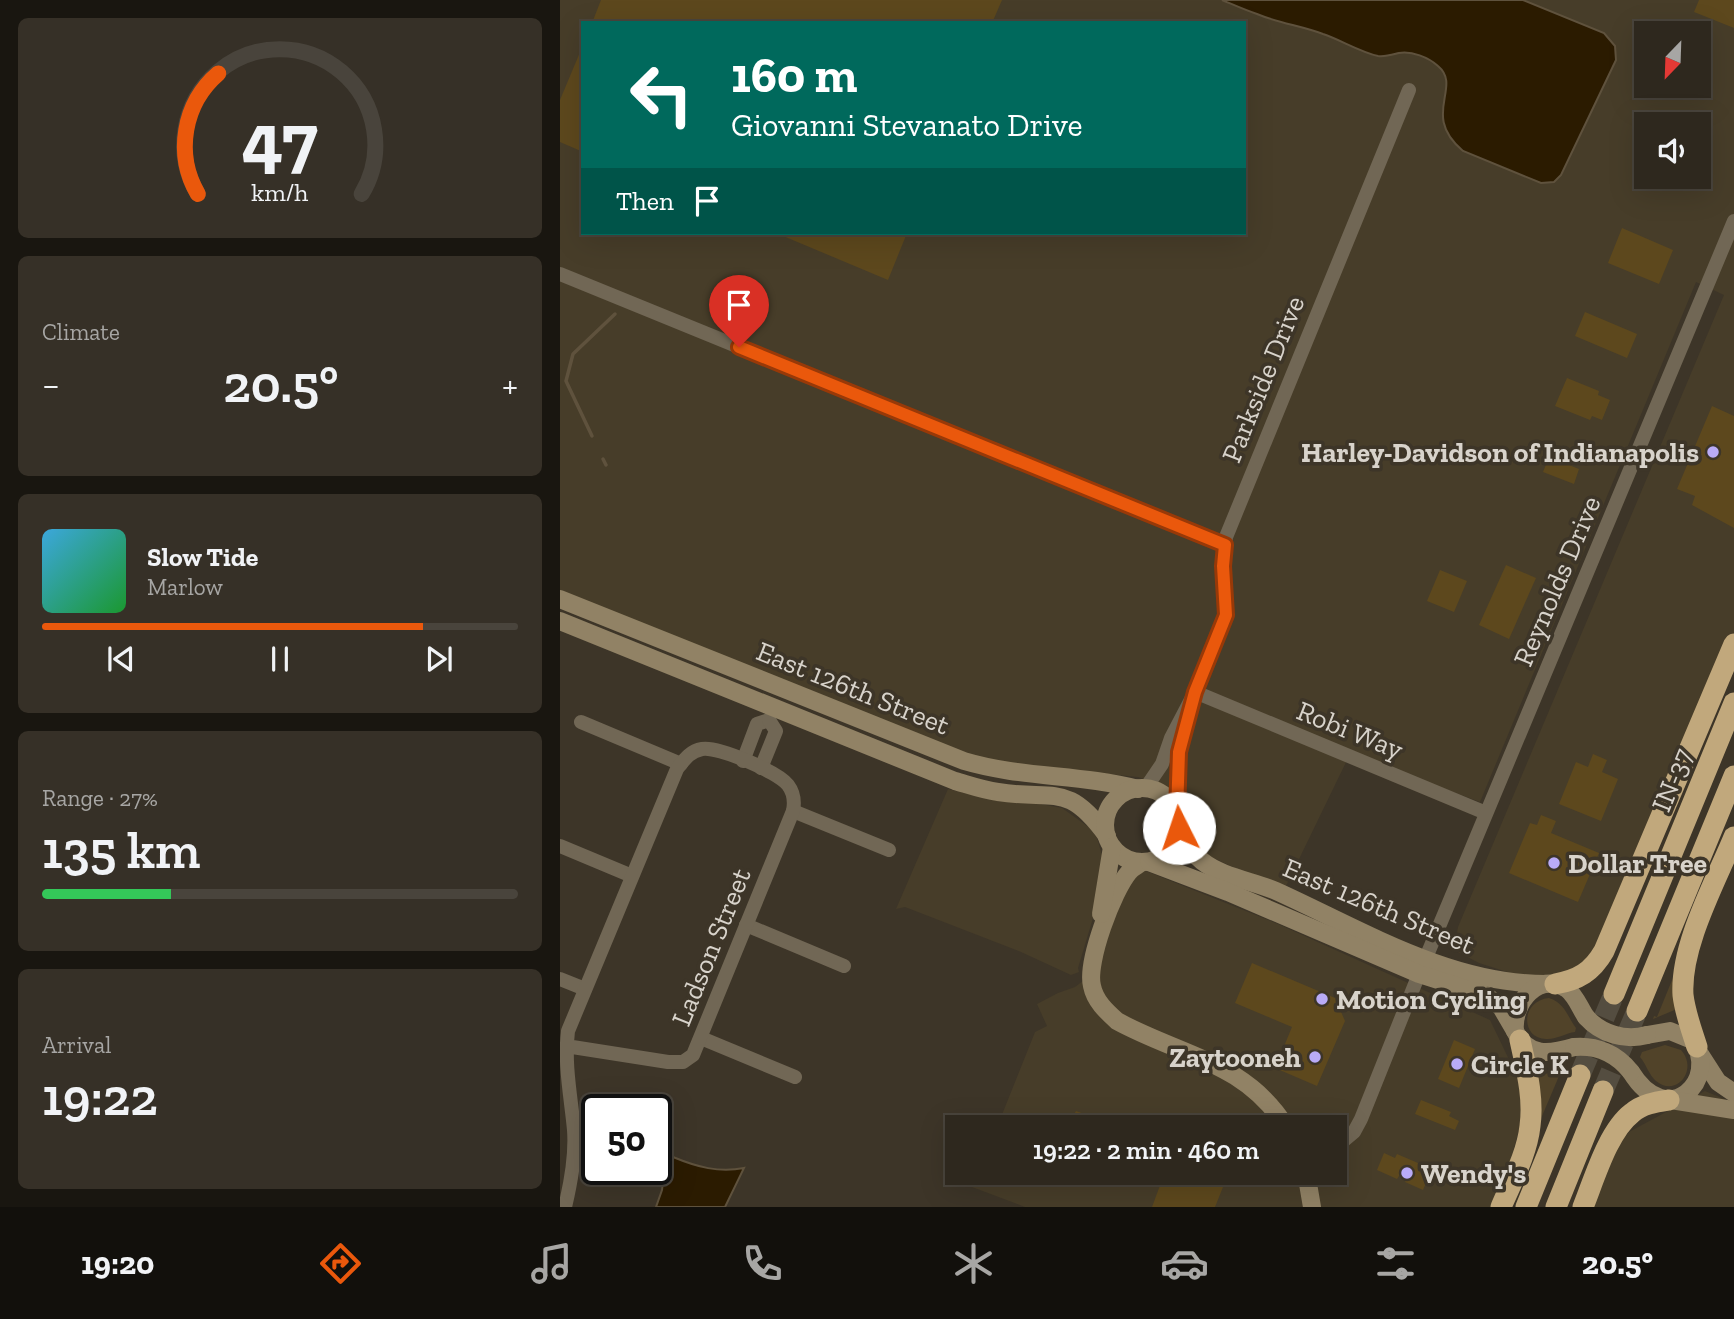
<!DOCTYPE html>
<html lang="en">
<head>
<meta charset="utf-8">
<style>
	:root { --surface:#2e281e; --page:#363027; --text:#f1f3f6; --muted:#a7a6a4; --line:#49443c; --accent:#ea580c }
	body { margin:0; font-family:"Zilla Slab",serif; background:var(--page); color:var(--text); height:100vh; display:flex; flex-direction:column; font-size:26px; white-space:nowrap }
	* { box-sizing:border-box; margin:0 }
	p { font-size:23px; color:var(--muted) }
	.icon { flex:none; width:38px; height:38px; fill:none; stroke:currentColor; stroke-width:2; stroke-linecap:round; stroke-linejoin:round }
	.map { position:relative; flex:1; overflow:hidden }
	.details { display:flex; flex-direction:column; gap:18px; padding:18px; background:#191610; width:560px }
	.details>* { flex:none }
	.hud { position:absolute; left:21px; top:21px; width:665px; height:214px; border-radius:0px; box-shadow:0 7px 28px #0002,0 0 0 2px var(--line); background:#00695c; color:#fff; overflow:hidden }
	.needle { width:46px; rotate:203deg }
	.controls { position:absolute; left:1074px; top:21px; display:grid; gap:14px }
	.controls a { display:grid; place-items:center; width:77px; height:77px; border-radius:0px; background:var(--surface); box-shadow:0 7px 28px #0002,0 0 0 2px var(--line); font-size:35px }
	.speed { position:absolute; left:21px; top:1094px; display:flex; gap:14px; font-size:35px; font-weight:700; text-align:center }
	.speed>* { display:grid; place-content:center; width:91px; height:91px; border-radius:50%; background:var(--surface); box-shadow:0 7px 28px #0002,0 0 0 2px var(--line); line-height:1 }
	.speed .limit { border:4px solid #111; border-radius:10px; background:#fff; color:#111 }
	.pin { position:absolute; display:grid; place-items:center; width:60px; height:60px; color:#fff; margin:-72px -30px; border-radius:50% 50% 50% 0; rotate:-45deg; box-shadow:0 0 7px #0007 }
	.pin .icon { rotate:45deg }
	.me { position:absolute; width:77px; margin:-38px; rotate:356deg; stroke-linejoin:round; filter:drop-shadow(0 0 5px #0008) }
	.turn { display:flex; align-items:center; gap:24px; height:147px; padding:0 35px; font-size:32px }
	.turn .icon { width:91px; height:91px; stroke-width:2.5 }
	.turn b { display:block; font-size:49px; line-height:60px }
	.then { display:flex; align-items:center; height:66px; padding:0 35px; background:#0003; gap:14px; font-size:26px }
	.big { font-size:52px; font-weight:600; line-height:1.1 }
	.details .tile { flex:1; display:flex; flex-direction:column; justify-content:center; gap:10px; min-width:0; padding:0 24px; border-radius:10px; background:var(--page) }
	.details .dial { align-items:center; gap:0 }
	.dial svg { height:182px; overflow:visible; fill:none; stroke:var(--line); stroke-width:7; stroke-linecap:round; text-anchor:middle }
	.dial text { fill:var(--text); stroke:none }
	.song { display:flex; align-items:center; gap:21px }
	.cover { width:84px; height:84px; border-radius:10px; background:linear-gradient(135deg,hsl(200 70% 55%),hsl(130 70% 35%)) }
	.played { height:7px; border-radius:4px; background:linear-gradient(90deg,var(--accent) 80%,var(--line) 80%) }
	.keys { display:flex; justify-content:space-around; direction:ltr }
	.heat { display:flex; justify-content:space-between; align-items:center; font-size:38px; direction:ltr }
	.charge { height:10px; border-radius:5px; background:linear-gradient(90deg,#34c759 27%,var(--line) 0) }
	.trip { position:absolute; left:385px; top:1115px; width:402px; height:70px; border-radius:0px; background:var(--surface); box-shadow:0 7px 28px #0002,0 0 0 2px var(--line); font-weight:600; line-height:70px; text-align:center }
	.tabs { display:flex; height:112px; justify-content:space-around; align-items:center; background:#12100c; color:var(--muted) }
	.tabs .icon { width:49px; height:49px }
	.tabs .active { color:var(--accent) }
	.tabs b { font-size:32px; color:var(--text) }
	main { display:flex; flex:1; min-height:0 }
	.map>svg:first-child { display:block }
	.built { fill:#473d29; fill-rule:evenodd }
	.green { fill:#514329 }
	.water { fill:#2b1b00; stroke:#5f523d; stroke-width:2 }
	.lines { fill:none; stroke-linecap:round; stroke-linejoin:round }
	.stream { stroke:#5f523d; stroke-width:3.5 }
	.building { fill:#5d481d }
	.highway-tunnel { stroke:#544d40; stroke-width:21; stroke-dasharray:21 10; stroke-linecap:butt }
	.street { stroke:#716755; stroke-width:14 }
	.secondary { stroke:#918265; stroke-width:18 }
	.highway { stroke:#c1a87c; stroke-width:21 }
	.secondary-bridge { stroke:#918265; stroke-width:18 }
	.route-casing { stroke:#983908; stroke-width:18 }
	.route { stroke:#ea580c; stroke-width:12 }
	.poi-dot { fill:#b9abf7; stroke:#3d3528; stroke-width:2.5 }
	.labels { text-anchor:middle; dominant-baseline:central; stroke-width:7; stroke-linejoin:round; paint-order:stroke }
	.street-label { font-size:28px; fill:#d8d3cb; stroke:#3d3528 }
	.poi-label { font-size:28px; font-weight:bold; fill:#d8d3cb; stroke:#3d3528; text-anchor:start }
</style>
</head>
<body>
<main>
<section class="details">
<div class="tile dial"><svg viewBox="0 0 100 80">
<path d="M14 69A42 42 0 1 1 86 69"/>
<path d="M14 69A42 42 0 0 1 23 16" stroke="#ea580c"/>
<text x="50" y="56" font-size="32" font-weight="700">47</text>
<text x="50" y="72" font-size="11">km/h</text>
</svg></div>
<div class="tile"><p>Climate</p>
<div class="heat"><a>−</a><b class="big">20.5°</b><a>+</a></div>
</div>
<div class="tile">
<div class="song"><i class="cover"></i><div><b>Slow Tide</b><p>Marlow</p></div></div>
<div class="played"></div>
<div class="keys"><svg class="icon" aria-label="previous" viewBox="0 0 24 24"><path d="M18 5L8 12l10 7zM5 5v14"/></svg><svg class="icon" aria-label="pause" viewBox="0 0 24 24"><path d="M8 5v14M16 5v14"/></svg><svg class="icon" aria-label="next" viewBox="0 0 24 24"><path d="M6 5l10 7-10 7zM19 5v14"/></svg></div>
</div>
<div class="tile"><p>Range · 27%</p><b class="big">135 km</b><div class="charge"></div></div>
<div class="tile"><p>Arrival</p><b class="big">19:22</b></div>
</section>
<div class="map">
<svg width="1174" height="1207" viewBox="0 0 1174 1207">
	<rect width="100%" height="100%" fill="#3d3528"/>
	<g class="built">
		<path d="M0,0H1174V632L1049,932L1027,964L997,988L919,963L894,950L898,927L1164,295L1136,282L920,802L790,754L725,888L700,880L647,855L634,839L627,813L602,785L578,777L444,764L392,750L0,592ZM23,23H684V233H23ZM1087,33H1139V86H1087ZM1087,124H1139V177H1087Z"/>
		<path d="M388,789L438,801L475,803L502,808L530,828L537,838L542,855L541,878L539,898L518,968L519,972L511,975L461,952L345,907L336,909Z"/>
		<path d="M586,871L718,924L930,1020L956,1074L965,1109L950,1162L932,1207H465L412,1187L418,1172H775V1127H437L475,1032L487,1026L477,1004L498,993L515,987L536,971L564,889L576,873Z"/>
		<path d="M1145,1091L1174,1103V1207H1030L1056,1146L1069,1132Z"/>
	</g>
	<g class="green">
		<path d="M1119,963L1117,1009L1093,1019L1094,1016L1097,1017Z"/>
		<path d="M989,998C1005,1003 1007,1016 1016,1028L1015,1032C1006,1033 997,1039 988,1039C961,1041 959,1001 989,998Z"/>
		<path d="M1105,1045L1121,1050C1139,1070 1116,1098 1096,1081C1089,1075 1086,1064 1080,1057L1082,1052Z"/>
		<path d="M1002,1069L974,1135L978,1076Z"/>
	</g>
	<g class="water">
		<path d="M662,0H963L1044,33L1055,46L1056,60L1001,175L994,182L981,183L903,151C860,115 903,87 878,66C868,57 852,51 839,53C831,55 825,57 818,56C800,52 781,40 763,34C742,26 718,23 697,14C685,10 674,5 662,0Z"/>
		<path d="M113,1157C137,1167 159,1173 184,1168L165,1207H96L102,1190L105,1165Z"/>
	</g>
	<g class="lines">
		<g class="stream">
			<path d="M32,436L6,381L13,354L55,314"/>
			<path d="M43,459L46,465"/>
		</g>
	</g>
	<g class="building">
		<path d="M41,0H442L432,23H32Z"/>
		<path d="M1139,0H1174V28L1134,12Z"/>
		<path d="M23,45V152L0,142V100Z"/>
		<path d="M1062,228L1113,250L1099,284L1048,263Z"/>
		<path d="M216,233H347L328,280Z"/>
		<path d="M1025,312L1077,334L1067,358L1015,336Z"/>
		<path d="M1007,378L1039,391L1038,395L1050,400L1042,420L1032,416L1030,420L995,406Z"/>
		<path d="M1152,406L1174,416V528L1132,505L1135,496L1117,489Z"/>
		<path d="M989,457L1019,469L1014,484L983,472Z"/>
		<path d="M946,565L976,578L949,639L919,625Z"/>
		<path d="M880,570L907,581L894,612L867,601Z"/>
		<path d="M1033,754L1047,760L1042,772L1058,779L1041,821L999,804L1016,762L1028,767Z"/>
		<path d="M981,815L996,821L991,833L1039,853L1018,902L949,873L970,823L977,825Z"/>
		<path d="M692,963L775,998L785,1021L757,1086L715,1068L732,1027L675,1003Z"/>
		<path d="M894,1040L915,1049L899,1088L878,1079Z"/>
		<path d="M861,1100L891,1112L889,1116L899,1121L895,1130L855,1114Z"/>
		<path d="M516,1111L530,1116L553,1127H507Z"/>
		<path d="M824,1153L835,1158L837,1154L872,1169L863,1190L845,1182L847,1179L839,1176L837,1179L817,1170Z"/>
		<path d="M521,1172H532L529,1181L519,1177Z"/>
		<path d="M605,1172H669L655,1207H592Z"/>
	</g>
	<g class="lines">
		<g class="highway-tunnel">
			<path d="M1020,1075L1054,994"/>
			<path d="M1043,1091L1077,1011"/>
		</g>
		<g class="street">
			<path d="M0,274L665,545"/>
			<path d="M635,692L926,813"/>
			<path d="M21,722L121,764"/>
			<path d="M183,761L197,724L209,720"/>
			<path d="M201,768L216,731L209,720"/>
			<path d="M585,789L602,764L611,738L635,692L666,615L663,566L666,537L849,90"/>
			<path d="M233,811L329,850"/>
			<path d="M617,813V765L628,721"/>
			<path d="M0,846L72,876"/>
			<path d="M186,925L284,966"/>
			<path d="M865,960L1174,221"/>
			<path d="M0,979L25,989"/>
			<path d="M141,1038L235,1077"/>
			<path d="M775,1148L794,1132L801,1119L859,974"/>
			<path d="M5,1207C11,1182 16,1156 14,1130C11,1097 4,1065 8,1031L117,769C124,760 130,751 142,749C158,746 218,772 228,785C234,793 235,801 233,811L133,1055L123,1062H108L6,1046"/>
		</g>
		<g class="secondary">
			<path d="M0,599L404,761C461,778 520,774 578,789"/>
			<path d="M0,621L395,781C409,785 423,790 438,792C495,801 507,781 547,836"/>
			<circle cx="582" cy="825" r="37"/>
			<path d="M619,820C623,835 629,851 642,861C662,877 693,881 716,891C802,930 889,984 986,984"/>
			<path d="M582,862C577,866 572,868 569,872C553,891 526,962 532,986C535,1001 546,1011 557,1021C619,1055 686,1062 726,1127"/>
			<path d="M589,862L668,892L859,974L925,995L941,1007L955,1031"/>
			<path d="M541,914L552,847"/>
			<path d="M1014,1047C990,1054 968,1058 955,1031C952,1004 978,970 1007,989C1016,996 1020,1008 1026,1017"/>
			<path d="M1140,1054L1158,1082L1174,1093"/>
			<path d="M1071,1072C1108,1132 1161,1079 1132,1040L1110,1031L1087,1035"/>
			<path d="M1111,1100L1174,1110"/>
			<path d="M746,1172L752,1207"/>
		</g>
		<g class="highway">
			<path d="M995,984C1018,980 1032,972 1044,951L1174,644"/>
			<path d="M1054,994L1174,703"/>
			<path d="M1077,1011L1174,776"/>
			<path d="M1137,1047C1132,1031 1125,1013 1123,995C1120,946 1155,883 1174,837"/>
			<path d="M941,1207C952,1181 967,1154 970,1126C974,1097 966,1068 960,1040"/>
			<path d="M966,1207L1020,1075"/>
			<path d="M996,1207L1043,1091"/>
			<path d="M1023,1207C1034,1180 1048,1131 1072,1113C1082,1104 1096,1102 1109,1100"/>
		</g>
		<g class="secondary-bridge">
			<path d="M1026,1017C1041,1034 1065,1041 1087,1035"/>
			<path d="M1014,1047C1037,1045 1057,1054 1071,1072"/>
		</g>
	</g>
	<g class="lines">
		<defs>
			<path id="route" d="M179,347L665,545L663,566L666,615L635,692L619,752L617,813L619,828"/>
		</defs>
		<use href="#route" class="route-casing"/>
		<use href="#route" class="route"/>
	</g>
	<g class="poi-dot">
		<circle cx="1153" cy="452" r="7"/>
		<circle cx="994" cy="863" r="7"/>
		<circle cx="762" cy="999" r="7"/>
		<circle cx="755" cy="1057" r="7"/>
		<circle cx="897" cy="1064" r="7"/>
		<circle cx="847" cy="1173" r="7"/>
	</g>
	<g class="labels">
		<g class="street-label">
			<text transform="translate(703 379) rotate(-68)">Parkside Drive</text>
			<text transform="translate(997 581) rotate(-67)">Reynolds Drive</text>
			<text transform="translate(293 688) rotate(22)">East 126th Street</text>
			<text transform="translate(790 730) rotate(22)">Robi Way</text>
			<text transform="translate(1112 780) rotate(-68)">IN-37</text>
			<text transform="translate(819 906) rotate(23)">East 126th Street</text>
			<text transform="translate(151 947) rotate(-68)">Ladson Street</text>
		</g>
		<g class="poi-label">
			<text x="1139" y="452" text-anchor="end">Harley-Davidson of Indianapolis</text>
			<text x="1008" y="863">Dollar Tree</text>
			<text x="776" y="999">Motion Cycling</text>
			<text x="741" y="1057" text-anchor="end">Zaytooneh</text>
			<text x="911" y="1064">Circle K</text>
			<text x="861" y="1173">Wendy's</text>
		</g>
	</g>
</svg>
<div class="controls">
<a><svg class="needle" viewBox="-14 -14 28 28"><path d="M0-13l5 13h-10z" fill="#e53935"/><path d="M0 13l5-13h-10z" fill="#a7a6a4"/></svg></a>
<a><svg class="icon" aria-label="sound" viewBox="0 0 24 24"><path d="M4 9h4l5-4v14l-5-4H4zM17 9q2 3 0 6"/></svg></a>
</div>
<div class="speed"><div class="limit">50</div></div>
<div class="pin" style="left:179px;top:347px;background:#d93025"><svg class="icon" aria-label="arrive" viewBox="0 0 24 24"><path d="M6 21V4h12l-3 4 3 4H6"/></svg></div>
<svg class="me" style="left:619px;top:828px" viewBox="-20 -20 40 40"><circle r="19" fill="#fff"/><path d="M0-13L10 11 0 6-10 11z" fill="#ea580c"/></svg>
<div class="trip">19:22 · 2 min · 460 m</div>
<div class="hud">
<div class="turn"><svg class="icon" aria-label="left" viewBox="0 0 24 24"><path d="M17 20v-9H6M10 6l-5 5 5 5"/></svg><div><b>160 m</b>Giovanni Stevanato Drive</div></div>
<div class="then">Then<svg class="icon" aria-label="arrive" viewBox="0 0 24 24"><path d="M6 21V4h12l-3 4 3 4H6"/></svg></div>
</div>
</div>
</main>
<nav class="tabs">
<b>19:20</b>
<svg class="icon active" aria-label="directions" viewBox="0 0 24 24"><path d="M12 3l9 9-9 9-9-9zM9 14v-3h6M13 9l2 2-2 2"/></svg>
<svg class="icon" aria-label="music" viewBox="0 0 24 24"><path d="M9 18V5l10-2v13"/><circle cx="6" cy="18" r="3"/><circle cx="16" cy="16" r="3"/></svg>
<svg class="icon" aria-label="phone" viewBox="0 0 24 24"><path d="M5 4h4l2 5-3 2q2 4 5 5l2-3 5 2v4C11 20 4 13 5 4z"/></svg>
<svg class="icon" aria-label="climate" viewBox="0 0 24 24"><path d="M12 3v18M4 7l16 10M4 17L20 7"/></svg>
<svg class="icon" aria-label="car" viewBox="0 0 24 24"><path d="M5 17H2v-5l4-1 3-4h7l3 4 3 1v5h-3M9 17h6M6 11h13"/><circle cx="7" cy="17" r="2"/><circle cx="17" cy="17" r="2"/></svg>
<svg class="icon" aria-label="filters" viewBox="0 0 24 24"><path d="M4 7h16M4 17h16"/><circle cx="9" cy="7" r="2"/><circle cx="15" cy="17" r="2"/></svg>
<b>20.5°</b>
</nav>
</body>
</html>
